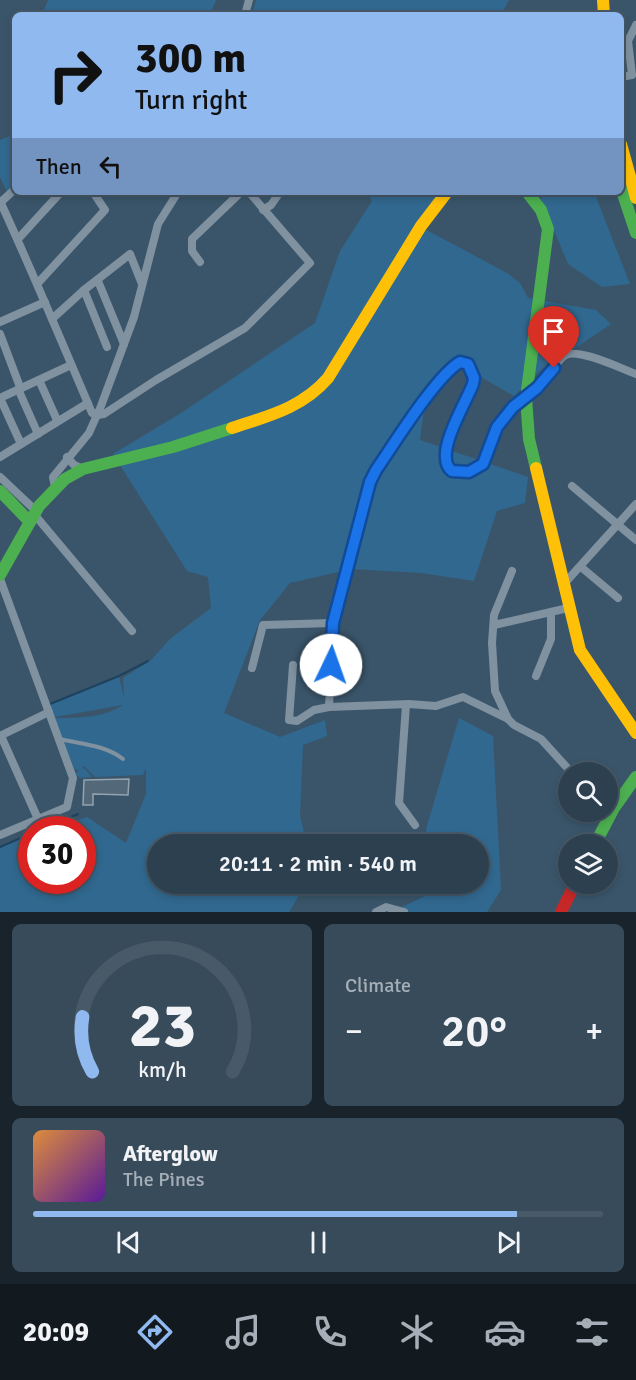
<!DOCTYPE html>
<html lang="en">
<head>
<meta charset="utf-8">
<style>
	:root { --surface:#2c4050; --page:#384b5a; --text:#f1f3f6; --muted:#a6afb7; --line:#485967; --accent:#90b9f0 }
	body { margin:0; font-family:Signika,sans-serif; background:var(--page); color:var(--text); height:100vh; display:flex; flex-direction:column; font-size:22px; white-space:nowrap }
	* { box-sizing:border-box; margin:0 }
	p { font-size:20px; color:var(--muted) }
	.icon { flex:none; width:33px; height:33px; fill:none; stroke:currentColor; stroke-width:2; stroke-linecap:round; stroke-linejoin:round }
	.map { position:relative; height:912px; overflow:hidden }
	.details { display:flex; flex-direction:column; gap:12px; padding:12px; background:#18232c; flex:1 }
	.details>* { flex:none }
	.hud { position:absolute; left:12px; top:12px; width:612px; height:183px; border-radius:9px; box-shadow:0 3px 9px #0003,0 0 0 2px var(--line); background:#90b9f0; color:#111; overflow:hidden }
	.tools { position:absolute; left:558px; top:762px; display:grid; gap:12px }
	.tools a { display:grid; place-items:center; width:60px; height:60px; border-radius:50%; background:var(--surface); box-shadow:0 3px 9px #0003,0 0 0 2px var(--line); font-size:30px }
	.speed { position:absolute; left:18px; top:816px; display:flex; gap:12px; font-size:30px; font-weight:700; text-align:center }
	.speed>* { display:grid; place-content:center; width:78px; height:78px; border-radius:50%; background:var(--surface); box-shadow:0 3px 9px #0003,0 0 0 2px var(--line); line-height:1 }
	.speed .limit { border:9px solid #d22; background:#fff; color:#111 }
	.pin { position:absolute; display:grid; place-items:center; width:51px; height:51px; color:#fff; margin:-62px -26px; border-radius:50% 50% 50% 0; rotate:-45deg; box-shadow:0 0 6px #0007 }
	.pin .icon { rotate:45deg }
	.me { position:absolute; width:66px; margin:-33px; rotate:3deg; stroke-linejoin:round; filter:drop-shadow(0 0 4px #0008) }
	.turn { display:flex; align-items:center; gap:21px; height:126px; padding:0 24px; font-size:27px }
	.turn .icon { width:78px; height:78px; stroke-width:2.5 }
	.turn b { display:block; font-size:42px; line-height:51px }
	.then { display:flex; align-items:center; height:57px; padding:0 24px; background:#0003; gap:12px; font-size:22px }
	.big { font-size:45px; font-weight:600; line-height:1.1 }
	.details .widget { flex:1; display:flex; flex-direction:column; justify-content:center; gap:9px; min-width:0; padding:0 21px; border-radius:9px; background:var(--page) }
	.details .dial { align-items:center; gap:0 }
	.dial svg { height:156px; overflow:visible; fill:none; stroke:var(--line); stroke-width:7; stroke-linecap:round; text-anchor:middle }
	.dial text { fill:var(--text); stroke:none }
	.song { display:flex; align-items:center; gap:18px }
	.cover { width:72px; height:72px; border-radius:9px; background:linear-gradient(135deg,hsl(30 70% 55%),hsl(270 70% 35%)) }
	.played { height:6px; border-radius:3px; background:linear-gradient(90deg,var(--accent) 85%,var(--line) 85%) }
	.keys { display:flex; justify-content:space-around; direction:ltr }
	.heat { display:flex; justify-content:space-between; align-items:center; font-size:33px; direction:ltr }
	.details .tiles { flex:1; display:grid; gap:12px; grid-template-columns:1fr 1fr }
	.widget:last-child { grid-column:span 2 }
	.trip { position:absolute; left:147px; top:834px; width:342px; height:60px; border-radius:30px; background:var(--surface); box-shadow:0 3px 9px #0003,0 0 0 2px var(--line); font-weight:600; line-height:60px; text-align:center }
	.tab-bar { display:flex; height:96px; justify-content:space-around; align-items:center; background:#121a20; color:var(--muted) }
	.tab-bar .icon { width:42px; height:42px }
	.tab-bar .active { color:var(--accent) }
	.tab-bar b { font-size:27px; color:var(--text) }
	.map>svg:first-child { display:block }
	.green { fill:#31688f }
	.lines { fill:none; stroke-linecap:round; stroke-linejoin:round }
	.stream { stroke:#1d4260; stroke-width:2 }
	.building { fill:#53697a; stroke:#93a3af; stroke-width:1.5 }
	.lane { stroke:#8091a0; stroke-width:4 }
	.street { stroke:#8091a0; stroke-width:8 }
	.fast { stroke:#4caf50; stroke-width:12 }
	.slow { stroke:#ffc107; stroke-width:12 }
	.jam { stroke:#c62828; stroke-width:12 }
	.route-casing { stroke:#114b97; stroke-width:15 }
	.route { stroke:#1a73e8; stroke-width:10 }
</style>
</head>
<body>
<div class="map">
<svg width="636" height="912" viewBox="0 0 636 912">
	<rect width="100%" height="100%" fill="#3a556a"/>
	<g class="green">
		<path d="M48,0H216L210,15H42Z"/>
		<path d="M256,0H509L501,15H252Z"/>
		<path d="M15,134V184L7,192L0,177V140Z"/>
		<path d="M367,192H444L421,227L507,273L520,283L528,298L596,310L611,324L577,347L550,361L514,396L479,376L472,364L464,358L450,360L427,387L420,440L528,477L525,503L497,511L474,581L421,573L352,569L290,583L260,620L224,713L280,737L325,720L327,736L303,745L300,816L307,844H158V884H306L289,912H0V847L27,834L31,835L32,880H82V830L51,829L87,817L126,843L146,794V768L143,775L95,777L84,766L81,769L84,768L92,777L80,778L75,774L79,770L74,769L55,718C78,718 104,718 123,705L55,717L50,705L119,676L124,698L123,678L151,660L171,638L211,608L208,577L187,571L113,454L181,413L315,323L340,251L372,201Z"/>
		<path d="M538,192H594L630,284L602,287L568,264Z"/>
		<path d="M459,718L493,736L501,890L487,912H392L431,893V884H478V844H427L426,829Z"/>
	</g>
	<g class="lines">
		<g class="stream">
			<path d="M50,704L119,676L148,661"/>
			<path d="M39,830L78,814"/>
			<path d="M0,847L32,833"/>
		</g>
	</g>
	<path class="building" d="M129,779L128,795L93,794V805H83L84,780Z"/>
	<g class="lines">
		<path class="lane" d="M60,739C81,744 105,745 123,759"/>
		<g class="street">
			<path d="M245,15L249,0"/>
			<path d="M621,77L632,75L628,41L636,25"/>
			<path d="M0,201C32,271 62,342 92,413L97,415"/>
			<path d="M1,202L15,189"/>
			<path d="M263,210L271,205L280,192"/>
			<path d="M18,239L61,192"/>
			<path d="M200,262L192,251V239L241,192"/>
			<path d="M98,281L124,344"/>
			<path d="M38,283L105,210L93,192"/>
			<path d="M84,290L107,347"/>
			<path d="M52,319L84,290L130,254L142,284"/>
			<path d="M0,322L45,302"/>
			<path d="M0,334L20,387"/>
			<path d="M39,380L57,420"/>
			<path d="M19,391L38,434"/>
			<path d="M97,415L104,414L156,380L245,328L310,263L249,192"/>
			<path d="M21,444L0,398L71,365"/>
			<path d="M0,457L88,403"/>
			<path d="M67,457L74,465L83,469"/>
			<path d="M0,477L36,511"/>
			<path d="M572,486L636,540"/>
			<path d="M55,487L53,477L89,433L101,406L134,317L158,224L178,192"/>
			<path d="M34,514L132,631"/>
			<path d="M581,567L618,598"/>
			<path d="M512,571L494,615L492,643L495,691L508,719L514,725L541,739L571,772"/>
			<path d="M0,579L73,778L67,807L0,835"/>
			<path d="M563,585L636,504"/>
			<path d="M494,625L568,608"/>
			<path d="M293,665L289,720L297,721L314,710L329,707L409,704L436,706L463,697L508,719"/>
			<path d="M252,668L263,625L333,623"/>
			<path d="M536,676L551,639V614"/>
			<path d="M406,705L399,803L415,825"/>
			<path d="M329,707L333,623L370,482L376,469L452,367L460,362H465L474,378C471,405 447,427 444,454C443,475 469,478 481,466C491,457 491,439 496,428C507,406 530,397 545,380C551,373 558,359 566,355C579,348 622,369 636,374"/>
			<path d="M0,736L49,712"/>
			<path d="M1,736L38,819"/>
			<path d="M376,912L386,907L404,912"/>
		</g>
		<g class="fast">
			<path d="M621,188L636,233"/>
			<path d="M527,192L541,210L548,229L526,398L529,439L536,468"/>
			<path d="M0,491L30,522"/>
			<path d="M0,575L39,506L65,479L83,469L173,447L232,428"/>
			<path d="M595,844L614,808L636,777"/>
		</g>
		<g class="slow">
			<path d="M603,0L604,15"/>
			<path d="M621,144L636,198"/>
			<path d="M232,428C268,416 302,408 328,378L421,226L447,192"/>
			<path d="M536,468L580,650L636,733"/>
		</g>
		<path class="jam" d="M561,912L575,884"/>
	</g>
	<g class="lines">
		<defs>
			<path id="route" d="M331,665L333,623L370,482L376,470C394,444 436,376 460,362L468,364L474,378L473,384C466,403 432,456 452,471L469,472L483,464L497,427L513,407L537,388L554,368"/>
		</defs>
		<use href="#route" class="route-casing"/>
		<use href="#route" class="route"/>
	</g>
</svg>
<div class="tools">
<a><svg class="icon" aria-label="search" viewBox="0 0 24 24"><circle cx="10" cy="10" r="6"/><path d="M15 15l6 6"/></svg></a>
<a><svg class="icon" aria-label="layers" viewBox="0 0 24 24"><path d="M12 4l9 5-9 5-9-5zM3 14l9 5 9-5"/></svg></a>
</div>
<div class="speed"><div class="limit">30</div></div>
<div class="pin" style="left:554px;top:368px;background:#d93025"><svg class="icon" aria-label="arrive" viewBox="0 0 24 24"><path d="M6 21V4h12l-3 4 3 4H6"/></svg></div>
<svg class="me" style="left:331px;top:665px" viewBox="-20 -20 40 40"><circle r="19" fill="#fff"/><path d="M0-13L10 11 0 6-10 11z" fill="#1a73e8"/></svg>
<div class="trip">20:11 · 2 min · 540 m</div>
<div class="hud">
<div class="turn"><svg class="icon" aria-label="right" viewBox="0 0 24 24"><path d="M7 20v-9h11M14 6l5 5-5 5"/></svg><div><b>300 m</b>Turn right</div></div>
<div class="then">Then<svg class="icon" aria-label="left" viewBox="0 0 24 24"><path d="M17 20v-9H6M10 6l-5 5 5 5"/></svg></div>
</div>
</div>
<section class="details">
<div class="tiles">
<div class="widget dial"><svg viewBox="0 0 100 80">
<path d="M14 69A42 42 0 1 1 86 69"/>
<path d="M14 69A42 42 0 0 1 9 41" stroke="#90b9f0"/>
<text x="50" y="56" font-size="32" font-weight="700">23</text>
<text x="50" y="72" font-size="11">km/h</text>
</svg></div>
<div class="widget"><p>Climate</p>
<div class="heat"><a>−</a><b class="big">20°</b><a>+</a></div>
</div>
<div class="widget">
<div class="song"><i class="cover"></i><div><b>Afterglow</b><p>The Pines</p></div></div>
<div class="played"></div>
<div class="keys"><svg class="icon" aria-label="previous" viewBox="0 0 24 24"><path d="M18 5L8 12l10 7zM5 5v14"/></svg><svg class="icon" aria-label="pause" viewBox="0 0 24 24"><path d="M8 5v14M16 5v14"/></svg><svg class="icon" aria-label="next" viewBox="0 0 24 24"><path d="M6 5l10 7-10 7zM19 5v14"/></svg></div>
</div>
</div>
</section>
<nav class="tab-bar">
<b>20:09</b>
<svg class="icon active" aria-label="directions" viewBox="0 0 24 24"><path d="M12 3l9 9-9 9-9-9zM9 14v-3h6M13 9l2 2-2 2"/></svg>
<svg class="icon" aria-label="music" viewBox="0 0 24 24"><path d="M9 18V5l10-2v13"/><circle cx="6" cy="18" r="3"/><circle cx="16" cy="16" r="3"/></svg>
<svg class="icon" aria-label="phone" viewBox="0 0 24 24"><path d="M5 4h4l2 5-3 2q2 4 5 5l2-3 5 2v4C11 20 4 13 5 4z"/></svg>
<svg class="icon" aria-label="climate" viewBox="0 0 24 24"><path d="M12 3v18M4 7l16 10M4 17L20 7"/></svg>
<svg class="icon" aria-label="car" viewBox="0 0 24 24"><path d="M5 17H2v-5l4-1 3-4h7l3 4 3 1v5h-3M9 17h6M6 11h13"/><circle cx="7" cy="17" r="2"/><circle cx="17" cy="17" r="2"/></svg>
<svg class="icon" aria-label="filters" viewBox="0 0 24 24"><path d="M4 7h16M4 17h16"/><circle cx="9" cy="7" r="2"/><circle cx="15" cy="17" r="2"/></svg>
</nav>
</body>
</html>
